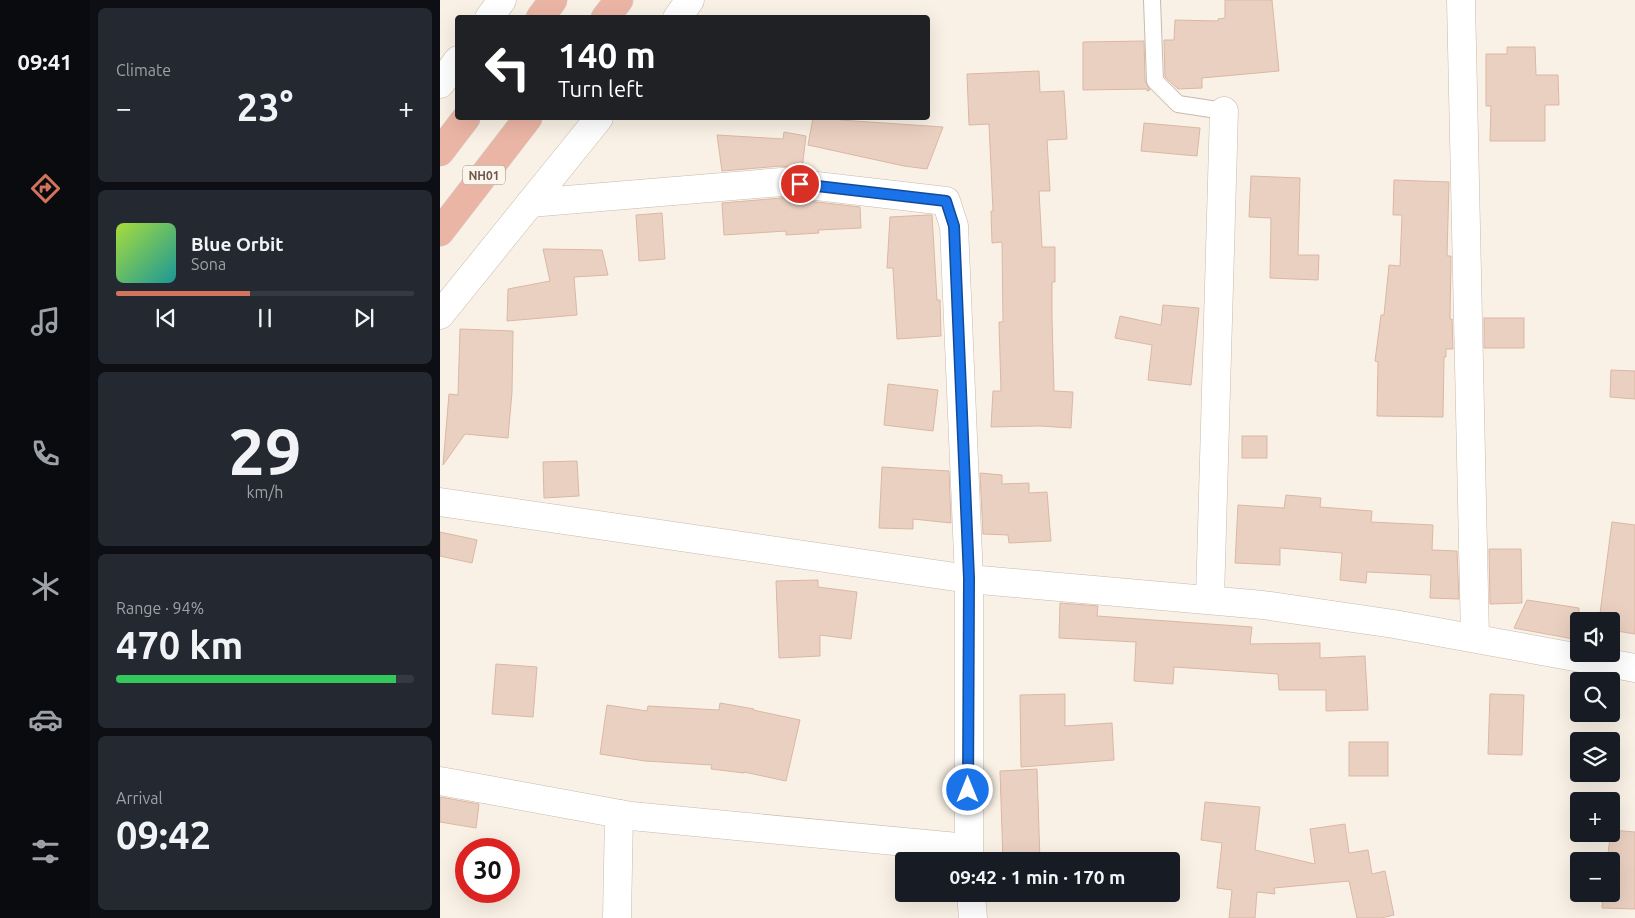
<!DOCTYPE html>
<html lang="en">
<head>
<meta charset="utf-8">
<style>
	:root { --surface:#171b24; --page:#242831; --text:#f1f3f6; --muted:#9ea1a6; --line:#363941; --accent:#d2735b }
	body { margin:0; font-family:Ubuntu,sans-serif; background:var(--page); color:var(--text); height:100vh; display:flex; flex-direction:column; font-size:19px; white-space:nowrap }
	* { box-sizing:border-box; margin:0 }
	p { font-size:16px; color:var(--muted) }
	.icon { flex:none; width:28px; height:28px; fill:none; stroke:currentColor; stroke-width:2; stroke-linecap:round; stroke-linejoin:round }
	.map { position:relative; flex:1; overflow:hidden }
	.side { display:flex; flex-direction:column; gap:8px; padding:8px; background:#0d0f14; width:350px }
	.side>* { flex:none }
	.top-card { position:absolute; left:15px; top:15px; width:475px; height:105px; border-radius:5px; box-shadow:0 5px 20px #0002; background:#202124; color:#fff; overflow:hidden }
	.fabs { position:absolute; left:1130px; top:612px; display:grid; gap:10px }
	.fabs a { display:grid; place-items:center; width:50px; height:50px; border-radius:5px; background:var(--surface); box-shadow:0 5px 20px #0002; font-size:25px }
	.speed { position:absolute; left:15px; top:838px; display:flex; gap:10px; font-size:25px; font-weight:700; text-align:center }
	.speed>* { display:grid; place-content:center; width:65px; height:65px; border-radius:50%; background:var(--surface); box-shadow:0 5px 20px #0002; line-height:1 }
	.speed .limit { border:8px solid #d22; background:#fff; color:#111 }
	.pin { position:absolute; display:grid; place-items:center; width:42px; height:42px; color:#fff; margin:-21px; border:2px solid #fff; border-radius:50%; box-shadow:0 1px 5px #0007 }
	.me { position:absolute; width:55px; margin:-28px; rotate:0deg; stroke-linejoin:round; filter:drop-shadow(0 0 4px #0008) }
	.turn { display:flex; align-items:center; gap:18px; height:105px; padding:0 20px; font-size:22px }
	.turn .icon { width:65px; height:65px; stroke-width:2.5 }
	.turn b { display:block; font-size:35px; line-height:42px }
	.big { font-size:38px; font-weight:700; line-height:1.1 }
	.side .tile { flex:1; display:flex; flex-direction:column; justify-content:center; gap:8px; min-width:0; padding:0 18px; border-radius:8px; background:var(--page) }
	.side .dial { align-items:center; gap:0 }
	.dial b { font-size:65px; line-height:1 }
	.song { display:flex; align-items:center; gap:15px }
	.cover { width:60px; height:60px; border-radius:8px; background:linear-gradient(135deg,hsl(80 70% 55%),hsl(180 70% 35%)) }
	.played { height:5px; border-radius:2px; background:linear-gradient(90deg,var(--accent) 45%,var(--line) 45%) }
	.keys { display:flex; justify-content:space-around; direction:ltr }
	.heat { display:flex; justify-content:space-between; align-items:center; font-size:28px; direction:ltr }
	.charge { height:8px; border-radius:4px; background:linear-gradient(90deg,#34c759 94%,var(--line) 0) }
	.trip { position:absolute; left:455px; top:852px; width:285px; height:50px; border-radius:5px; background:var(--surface); box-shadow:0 5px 20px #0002; font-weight:700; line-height:50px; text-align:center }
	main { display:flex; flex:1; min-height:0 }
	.menu { display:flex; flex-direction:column; width:90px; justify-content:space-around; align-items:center; background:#090b0e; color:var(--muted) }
	.menu .icon { width:35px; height:35px }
	.menu .current { color:var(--accent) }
	.menu b { font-size:22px; color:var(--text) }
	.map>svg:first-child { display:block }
	.building { fill:#ead0c1; stroke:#dbb7a4 }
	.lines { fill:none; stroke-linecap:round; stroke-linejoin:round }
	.lane-casing { stroke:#c8b9ad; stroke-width:18 }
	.street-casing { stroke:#c8b9ad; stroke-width:29 }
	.highway-casing { stroke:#d6d1cd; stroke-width:29 }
	.lane { stroke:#fff; stroke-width:16 }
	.street { stroke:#fff; stroke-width:28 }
	.highway { stroke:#ebb5a5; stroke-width:28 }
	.route-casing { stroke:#114b97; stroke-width:12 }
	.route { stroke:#1a73e8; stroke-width:9 }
	.labels { text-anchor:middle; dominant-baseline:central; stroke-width:5; stroke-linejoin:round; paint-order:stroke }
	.shield { fill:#fcf5eb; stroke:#99887d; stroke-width:1 }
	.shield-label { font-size:12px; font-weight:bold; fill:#6e594e }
</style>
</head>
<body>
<main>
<nav class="menu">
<b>09:41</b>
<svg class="icon current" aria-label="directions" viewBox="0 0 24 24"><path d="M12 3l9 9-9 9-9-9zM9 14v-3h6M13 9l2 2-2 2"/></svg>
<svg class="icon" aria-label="music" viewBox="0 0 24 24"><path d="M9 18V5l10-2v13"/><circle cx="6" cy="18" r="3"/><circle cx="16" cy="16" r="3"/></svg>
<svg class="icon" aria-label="phone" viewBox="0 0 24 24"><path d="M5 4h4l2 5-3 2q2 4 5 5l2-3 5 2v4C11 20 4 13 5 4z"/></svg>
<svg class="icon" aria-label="climate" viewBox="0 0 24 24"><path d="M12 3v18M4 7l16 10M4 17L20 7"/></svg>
<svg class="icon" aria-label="car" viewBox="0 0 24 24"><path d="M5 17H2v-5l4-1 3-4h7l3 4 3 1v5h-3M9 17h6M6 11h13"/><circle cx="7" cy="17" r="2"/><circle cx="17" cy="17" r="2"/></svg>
<svg class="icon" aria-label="filters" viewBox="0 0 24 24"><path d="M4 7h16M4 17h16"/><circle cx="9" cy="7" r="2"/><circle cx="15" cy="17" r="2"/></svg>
</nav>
<section class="side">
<div class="tile"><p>Climate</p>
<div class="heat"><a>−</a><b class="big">23°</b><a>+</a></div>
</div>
<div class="tile">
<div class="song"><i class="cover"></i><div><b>Blue Orbit</b><p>Sona</p></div></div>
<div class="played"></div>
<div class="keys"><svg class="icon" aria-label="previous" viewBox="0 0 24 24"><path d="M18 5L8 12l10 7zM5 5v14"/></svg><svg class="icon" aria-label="pause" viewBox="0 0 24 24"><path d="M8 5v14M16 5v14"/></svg><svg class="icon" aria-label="next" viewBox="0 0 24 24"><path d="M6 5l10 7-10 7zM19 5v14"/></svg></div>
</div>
<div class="tile dial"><b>29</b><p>km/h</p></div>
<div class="tile"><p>Range · 94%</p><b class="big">470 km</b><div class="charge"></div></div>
<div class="tile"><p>Arrival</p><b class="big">09:42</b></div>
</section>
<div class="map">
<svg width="1195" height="918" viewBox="0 0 1195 918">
	<rect width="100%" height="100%" fill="#f9f1e5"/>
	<g class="building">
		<path d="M785,0H832L839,71L762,78V88L738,89L725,77L724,40H734L735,20L778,21V19L785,18Z"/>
		<path d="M704,41L705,81L710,90L707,91V89L643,90V42Z"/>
		<path d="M1067,47H1095L1096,75H1118L1119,105H1105V141H1050L1051,106H1046V54H1067Z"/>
		<path d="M599,71L600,92L624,91L627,139L607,140L610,191H599L602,247H615V282H612V319L614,391L633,392L631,428L600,426L551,427L553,391H561L559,322H563L562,242L552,243L551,211H553L549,124L529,125L527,74Z"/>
		<path d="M373,118H401L400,120L503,127L487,169L464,166L368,145Z"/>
		<path d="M704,123L760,128L757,156L701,151Z"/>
		<path d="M344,132L366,136L362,169L341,166L282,171L277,135L343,139Z"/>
		<path d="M811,176L860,178L858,255H879L878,280L830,278L831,218L809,217Z"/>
		<path d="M954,180L1009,182L1007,256H1011L1010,319H1012L1013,349H1006V357H1004L1003,417L937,416L938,362L935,361L941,315H944L949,265L960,266L962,215H953Z"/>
		<path d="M342,198L420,207L421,228L378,230L379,233L346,235V231L284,235L282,203Z"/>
		<path d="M222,213L225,259L199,261L196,215Z"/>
		<path d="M488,215H492L497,300H500L501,336L457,339L453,268H447L450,217Z"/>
		<path d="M103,249L162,250L168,275L134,277L137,315L67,321L68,289L110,281Z"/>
		<path d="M723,305L759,308L751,385L708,380L712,345L675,338L680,316L721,325Z"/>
		<rect x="1044" y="318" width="40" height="30"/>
		<path d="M20,329L73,331L72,392L68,438L25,434L3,465L9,394L18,395Z"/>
		<path d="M1171,370L1195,371V399L1170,397Z"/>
		<path d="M448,384L498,390L493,431L444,425Z"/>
		<rect x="802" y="436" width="25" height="22"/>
		<path d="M137,461L139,496L104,498L103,462Z"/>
		<path d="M442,467L509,471L511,523L473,519V529L439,528Z"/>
		<path d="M540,473L562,475V484L589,483V493L607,492L611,541L569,543L568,535L543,534Z"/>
		<path d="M846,495L881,498L880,507L932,511L931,522L993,525L992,550L1017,551L1019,599L990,598L991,575L927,572L926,583L900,580L902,553L840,548V565L795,563L798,505L844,508Z"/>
		<path d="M1172,522L1195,525V634L1171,630V621H1159Z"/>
		<path d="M0,532L37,540L32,563L0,556Z"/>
		<path d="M1049,549H1081L1082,603L1050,604Z"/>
		<path d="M378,580V587L417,592L411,639L380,635V656L339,658L336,581Z"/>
		<path d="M1087,600L1139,608V640L1074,628Z"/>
		<path d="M620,603L658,606L657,616L812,627L810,644L880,643V658L925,656L928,710L886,711V690H839L838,674L734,667L733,684L694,681L696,642L619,638Z"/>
		<path d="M56,664L97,667L93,717L52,714Z"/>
		<path d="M625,694V726L672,723L674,760L581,767L580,695Z"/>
		<path d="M1050,694L1084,695L1082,755L1048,754Z"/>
		<path d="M280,703L314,709L313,710L360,720L346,781L304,772V773L271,769L272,765L205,761L160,754L167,705L207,711L208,706L279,710Z"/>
		<rect x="909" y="742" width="39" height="34"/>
		<path d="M597,769L600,861H563L560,771Z"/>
		<path d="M0,797L39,804L36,828L0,822Z"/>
		<path d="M765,802L820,807L815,850L875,864L870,829L905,824L909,853L928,850L932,874L945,871L954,915L941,918H917L909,881L834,888L835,894L817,892L815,918H789L792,890L777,888L782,843L761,840Z"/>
		<path d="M1171,830L1195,832V909L1162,908L1163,894H1171V861H1167Z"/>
	</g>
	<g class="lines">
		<defs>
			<path id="lane" d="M712,0L715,81L738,104L784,111"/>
			<g id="street">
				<path d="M1021,0L1035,638"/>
				<path d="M49,18L62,0"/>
				<path d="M237,18L250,0"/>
				<path d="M0,84L18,60"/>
				<path d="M90,203L342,182L506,201L514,226L529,579V861"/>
				<path d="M0,315L159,118"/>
				<path d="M0,502L529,579L823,605L954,624L1195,668"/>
				<path d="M770,599L784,111"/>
				<path d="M0,781L191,816L528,848"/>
				<path d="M531,894L533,918"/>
				<path d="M177,918L179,814"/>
			</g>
			<g id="highway">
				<path d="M100,18L113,0"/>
				<path d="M165,18L179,0"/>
				<path d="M0,152L26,118"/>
				<path d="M0,232L88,118"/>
			</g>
		</defs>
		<use href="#lane" class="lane-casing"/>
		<use href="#street" class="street-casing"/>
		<use href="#highway" class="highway-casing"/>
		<use href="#lane" class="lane"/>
		<use href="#street" class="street"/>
		<use href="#highway" class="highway"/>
	</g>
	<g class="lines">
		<defs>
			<path id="route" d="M360,184L506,201L514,226L529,578L528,790"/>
		</defs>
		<use href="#route" class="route-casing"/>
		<use href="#route" class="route"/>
	</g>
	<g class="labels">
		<rect class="shield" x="23" y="165.5" width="42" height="19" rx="4"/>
		<g class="shield-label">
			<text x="44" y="175">NH01</text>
		</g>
	</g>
</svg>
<div class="fabs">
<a><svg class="icon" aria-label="sound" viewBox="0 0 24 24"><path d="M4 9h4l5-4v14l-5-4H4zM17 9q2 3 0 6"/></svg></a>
<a><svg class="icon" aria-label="search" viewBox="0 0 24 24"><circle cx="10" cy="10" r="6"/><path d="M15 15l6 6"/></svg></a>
<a><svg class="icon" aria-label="layers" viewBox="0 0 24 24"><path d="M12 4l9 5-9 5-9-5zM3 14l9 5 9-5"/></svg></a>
<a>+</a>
<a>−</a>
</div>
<div class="speed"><div class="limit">30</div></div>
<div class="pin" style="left:360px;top:184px;background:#d93025"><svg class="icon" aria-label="arrive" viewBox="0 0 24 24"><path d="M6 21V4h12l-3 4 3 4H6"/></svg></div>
<svg class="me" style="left:528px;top:790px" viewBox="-20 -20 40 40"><circle r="17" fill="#1a73e8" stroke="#fff" stroke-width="3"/><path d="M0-11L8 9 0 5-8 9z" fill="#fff"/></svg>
<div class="trip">09:42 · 1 min · 170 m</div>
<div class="top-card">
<div class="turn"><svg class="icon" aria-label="left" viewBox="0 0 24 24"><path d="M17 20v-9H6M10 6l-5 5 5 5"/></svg><div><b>140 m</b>Turn left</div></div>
</div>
</div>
</main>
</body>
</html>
